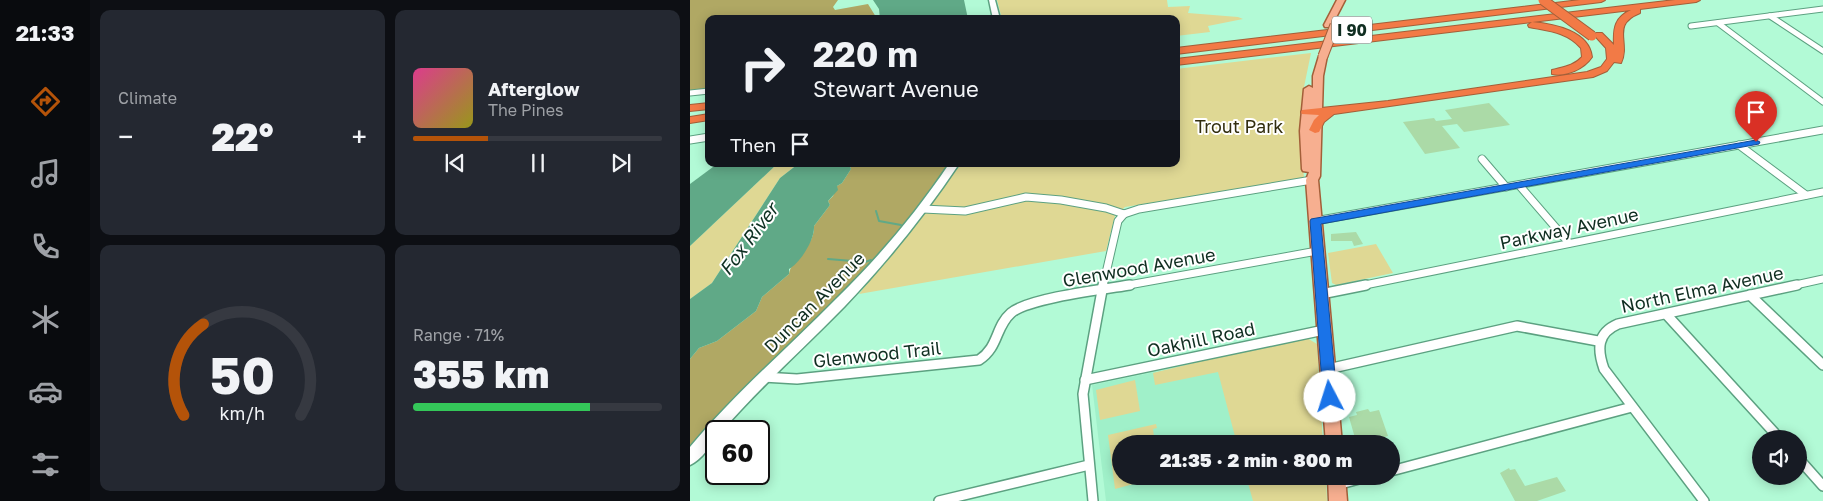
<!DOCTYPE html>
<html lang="en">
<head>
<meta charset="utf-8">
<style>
	:root { --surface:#171b24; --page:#242831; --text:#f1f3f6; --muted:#9ea1a6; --line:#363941; --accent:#b45309 }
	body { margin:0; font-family:"Golos Text",sans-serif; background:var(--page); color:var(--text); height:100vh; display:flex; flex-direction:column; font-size:19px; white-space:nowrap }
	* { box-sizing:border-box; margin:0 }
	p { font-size:16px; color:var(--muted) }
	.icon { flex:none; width:28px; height:28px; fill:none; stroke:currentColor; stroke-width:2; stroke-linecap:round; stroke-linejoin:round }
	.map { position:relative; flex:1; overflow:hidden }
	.side { display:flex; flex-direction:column; gap:10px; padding:10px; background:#0d0f14; width:600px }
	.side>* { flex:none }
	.hud { position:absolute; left:15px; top:15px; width:475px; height:152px; border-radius:10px; box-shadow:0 2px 12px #0003; background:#171b24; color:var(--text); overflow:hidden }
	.buttons { position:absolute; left:1062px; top:430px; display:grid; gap:10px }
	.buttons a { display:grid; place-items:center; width:55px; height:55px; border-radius:50%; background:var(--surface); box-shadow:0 2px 12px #0003; font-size:25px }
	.speed { position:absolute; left:15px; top:420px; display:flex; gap:10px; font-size:25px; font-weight:700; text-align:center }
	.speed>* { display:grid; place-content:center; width:65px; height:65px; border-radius:50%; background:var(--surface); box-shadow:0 2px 12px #0003; line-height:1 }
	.speed .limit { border:2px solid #111; border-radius:8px; background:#fff; color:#111 }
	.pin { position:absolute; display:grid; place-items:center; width:42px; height:42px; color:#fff; margin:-51px -21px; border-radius:50% 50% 50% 0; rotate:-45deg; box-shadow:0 0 5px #0007 }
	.pin .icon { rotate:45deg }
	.me { position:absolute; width:55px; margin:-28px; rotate:355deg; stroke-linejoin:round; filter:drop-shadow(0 0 4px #0008) }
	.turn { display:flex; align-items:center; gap:18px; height:105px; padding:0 25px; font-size:22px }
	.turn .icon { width:65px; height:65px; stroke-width:2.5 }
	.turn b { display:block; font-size:35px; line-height:42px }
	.then { display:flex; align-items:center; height:48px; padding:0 25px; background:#0003; gap:10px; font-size:19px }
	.big { font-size:38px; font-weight:800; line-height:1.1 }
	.side .card { flex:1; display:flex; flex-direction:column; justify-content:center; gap:8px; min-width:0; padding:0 18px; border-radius:10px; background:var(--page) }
	.side .dial { align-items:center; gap:0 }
	.dial svg { height:130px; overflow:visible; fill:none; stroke:var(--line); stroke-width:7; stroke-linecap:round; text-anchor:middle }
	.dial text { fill:var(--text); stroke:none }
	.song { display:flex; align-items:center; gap:15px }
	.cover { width:60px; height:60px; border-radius:8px; background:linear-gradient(135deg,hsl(330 70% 55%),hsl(60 70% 35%)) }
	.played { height:5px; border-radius:2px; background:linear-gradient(90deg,var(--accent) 30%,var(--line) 30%) }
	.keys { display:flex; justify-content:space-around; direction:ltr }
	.heat { display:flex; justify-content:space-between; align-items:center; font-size:28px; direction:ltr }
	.charge { height:8px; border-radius:4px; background:linear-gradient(90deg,#34c759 71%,var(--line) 0) }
	.side .tiles { flex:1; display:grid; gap:10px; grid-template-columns:repeat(2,1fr) }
	.trip { position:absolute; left:422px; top:435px; width:288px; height:50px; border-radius:25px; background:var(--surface); box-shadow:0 2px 12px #0003; font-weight:800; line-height:50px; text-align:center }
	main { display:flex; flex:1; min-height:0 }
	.menu { display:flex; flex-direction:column; width:90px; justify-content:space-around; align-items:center; background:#090b0e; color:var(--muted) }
	.menu .icon { width:35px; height:35px }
	.menu .current { color:var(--accent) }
	.menu b { font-size:22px; color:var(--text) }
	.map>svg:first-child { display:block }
	.built { fill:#a0f0c9 }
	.green { fill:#dfd894 }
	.forest { fill:#b0a864 }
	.water { fill:#60a987 }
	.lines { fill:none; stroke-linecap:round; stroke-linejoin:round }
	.stream { stroke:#60a987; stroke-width:2 }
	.building { fill:#abdaa7 }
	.street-far2-casing { stroke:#5ca181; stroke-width:7 }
	.street-far1-casing { stroke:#5ca181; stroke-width:9 }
	.street-casing { stroke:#5ca181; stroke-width:12 }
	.secondary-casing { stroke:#5ca181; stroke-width:3 }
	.primary-casing { stroke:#a35f39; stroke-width:3 }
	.highway-casing { stroke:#a35f39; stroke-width:2 }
	.street-far2 { stroke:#fff; stroke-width:5 }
	.street-far1 { stroke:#fff; stroke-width:7 }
	.street { stroke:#fff; stroke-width:9 }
	.secondary { fill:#fff; fill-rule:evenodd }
	.primary { fill:#f7af90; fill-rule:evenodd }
	.highway { fill:#f27a46; fill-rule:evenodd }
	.primary-bridge-casing { stroke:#a35f39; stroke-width:11; stroke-linecap:butt }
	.highway-bridge-casing { stroke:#a35f39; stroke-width:11; stroke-linecap:butt }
	.primary-bridge { stroke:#f7af90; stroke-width:9 }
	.highway-bridge { stroke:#f27a46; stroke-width:9 }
	.route { fill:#1a73e8; stroke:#114b97 }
	.labels { text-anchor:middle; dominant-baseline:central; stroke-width:4; stroke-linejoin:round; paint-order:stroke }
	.shield { fill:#fff; stroke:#586d64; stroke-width:1 }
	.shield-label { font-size:16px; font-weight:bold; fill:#102e21 }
	.park-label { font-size:18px; fill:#322e0f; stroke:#fff }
	.street-label { font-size:18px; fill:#102e21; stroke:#fff }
	.water-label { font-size:19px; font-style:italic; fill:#0e3022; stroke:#fff }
</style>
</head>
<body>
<main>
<nav class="menu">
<b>21:33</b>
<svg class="icon current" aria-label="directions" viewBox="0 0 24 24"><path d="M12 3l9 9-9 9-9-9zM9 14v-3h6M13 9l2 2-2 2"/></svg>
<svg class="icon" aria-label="music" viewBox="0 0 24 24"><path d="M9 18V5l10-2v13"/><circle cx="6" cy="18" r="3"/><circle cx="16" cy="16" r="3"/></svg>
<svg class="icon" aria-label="phone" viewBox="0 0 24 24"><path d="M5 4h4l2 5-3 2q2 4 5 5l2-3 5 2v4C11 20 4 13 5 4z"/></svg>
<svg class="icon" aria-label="climate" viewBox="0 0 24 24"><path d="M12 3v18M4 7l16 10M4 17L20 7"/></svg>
<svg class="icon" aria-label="car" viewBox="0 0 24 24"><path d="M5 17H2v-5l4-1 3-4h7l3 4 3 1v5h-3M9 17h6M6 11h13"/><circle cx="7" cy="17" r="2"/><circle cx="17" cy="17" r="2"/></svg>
<svg class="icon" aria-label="filters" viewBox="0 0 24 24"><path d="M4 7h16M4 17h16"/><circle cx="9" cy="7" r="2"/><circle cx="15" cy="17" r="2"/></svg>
</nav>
<section class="side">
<div class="tiles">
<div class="card"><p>Climate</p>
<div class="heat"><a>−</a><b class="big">22°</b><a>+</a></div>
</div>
<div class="card">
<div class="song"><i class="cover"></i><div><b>Afterglow</b><p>The Pines</p></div></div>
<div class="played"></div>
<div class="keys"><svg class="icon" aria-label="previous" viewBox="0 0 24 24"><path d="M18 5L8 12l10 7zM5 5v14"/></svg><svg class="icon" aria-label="pause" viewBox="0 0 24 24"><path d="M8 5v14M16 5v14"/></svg><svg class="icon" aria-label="next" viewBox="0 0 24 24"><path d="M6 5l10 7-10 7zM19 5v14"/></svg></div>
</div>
<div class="card dial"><svg viewBox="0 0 100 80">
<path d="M14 69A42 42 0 1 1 86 69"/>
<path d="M14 69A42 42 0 0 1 26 13" stroke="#b45309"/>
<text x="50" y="56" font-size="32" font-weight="700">50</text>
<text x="50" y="72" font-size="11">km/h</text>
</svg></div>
<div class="card"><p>Range · 71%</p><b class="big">355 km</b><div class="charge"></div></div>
</div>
</section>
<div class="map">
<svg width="1133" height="501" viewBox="0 0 1133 501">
	<rect width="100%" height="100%" fill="#b2fad6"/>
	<path class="built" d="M620,340L626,444H431V476H628L629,501H416L402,385Z"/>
	<g class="green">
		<path d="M307,0H477L478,7L500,6L498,13L548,17L553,19L518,26L520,32L486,36V19H312Z"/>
		<path d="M621,53L614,87L610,136L614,178L435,207L425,216L416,251L169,294L271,164H486V69Z"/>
		<path d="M87,164H108L90,178L22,283L0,299V246Z"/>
		<path d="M686,244L703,273L646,285L642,283L638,253Z"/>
		<path d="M617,338L627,344L633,444H547L528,372L465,385L463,373L544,353Z"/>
		<path d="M445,380L450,411L410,420L406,390Z"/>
		<path d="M466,424L467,428L463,429L465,444H431V476H473L425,489L418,435Z"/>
		<path d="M556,476H636L637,501H563Z"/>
	</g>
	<g class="forest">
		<path d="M0,0H148L143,7L145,10L178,4L186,17L185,19H19V91L0,93Z"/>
		<path d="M159,164H261L206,238L0,453V359L9,348L27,341L66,311L72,297L99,274C100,261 125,247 124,226L140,205L138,201L143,196L147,186L152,183L161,169Z"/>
	</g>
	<g class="water">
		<path d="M183,0H274L278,19H190L189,9Z"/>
		<path d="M27,164H87L0,246V184Z"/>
		<path d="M108,164H159L161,169L152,183L147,186L148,190L138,201L140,205L124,226C125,240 110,263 99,269V274L72,297L66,311L27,341L9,348L0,359V299L22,283L90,178Z"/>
	</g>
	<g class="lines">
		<g class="stream">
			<path d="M186,211L189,221L211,225"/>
			<path d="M138,259L175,262L181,260"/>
		</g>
	</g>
	<g class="building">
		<path d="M799,103L820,125L774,132L767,124L752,126L770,148L735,154L713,122L744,118L746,121L762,119L755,110Z"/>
		<path d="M666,232L673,244L664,246L662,241H641V234Z"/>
		<path d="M678,409L680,412L689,410L698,436L674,442L672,437L665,438L659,417L667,415L666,412Z"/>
		<path d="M819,468L820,470L825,469L835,486L867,477L876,491L847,501H825L810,473Z"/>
	</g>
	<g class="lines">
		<defs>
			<g id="street-far2">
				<path d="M1080,16L1133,51"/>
				<path d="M1028,23L1133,102"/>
				<path d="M1001,26L1133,9"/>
				<path d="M0,93L19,91"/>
			</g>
			<g id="street-far1">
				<path d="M0,140L19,137"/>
				<path d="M1049,145L1116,195"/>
				<path d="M792,159L816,187"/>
				<path d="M829,185L879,243"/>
				<path d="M233,209L275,211L336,197L371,200L416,208L434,214L449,209L622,180"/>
				<path d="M625,221L1133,130"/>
				<path d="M413,286L428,221L434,214"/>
				<path d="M433,286L627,251"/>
				<path d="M670,286L1133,192"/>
				<path d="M1101,286L1133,279"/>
			</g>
			<g id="street">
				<path d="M631,294L676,285"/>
				<path d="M1060,295L1133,365"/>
				<path d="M976,314L1090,439"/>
				<path d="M638,369L827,326L908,341"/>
				<path d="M73,377L107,379L289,360C309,347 305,327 321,313C338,298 415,289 440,285"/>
				<path d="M395,380L634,330"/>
				<path d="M1109,459L1133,486"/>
				<path d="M701,471L942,407"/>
				<path d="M647,485L680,476"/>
				<path d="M249,501L399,465"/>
				<path d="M403,501L393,394L413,285"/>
				<path d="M1014,501L914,369C907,349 907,333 928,324L1107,285"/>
			</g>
			<g id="secondary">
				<path d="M299,0H305L310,19H303Z"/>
				<path d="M259,164H269C235,215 197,262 155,306C114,348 70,387 32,431H26C26,442 10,461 0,465V447C45,393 98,348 147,298C189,257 226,213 259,164Z"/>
			</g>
			<g id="primary">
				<path d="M647,0H655L641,27H635L634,25Z"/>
				<path d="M633,53L637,56L633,76L630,176L628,180L652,444H636L616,180L619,172L613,171L612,169L610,131L614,89L619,86L623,88V76L629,56Z"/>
				<path d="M638,476H655L657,501H639Z"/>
			</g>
			<g id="highway">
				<path d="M890,0H915L911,2L486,54V48Z"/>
				<path d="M985,0H1010L1006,2L950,9V13C920,25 941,42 931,63L924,62L917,71L903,77L644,114L634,122L629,132L625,133L619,130L624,120L629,115L612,114L611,112L612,110L698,101L897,72L911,67L917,59L916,48L906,37V33H912L924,45C923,28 925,17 941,10L486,65V59Z"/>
				<path d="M842,22C864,24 899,31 902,57C894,69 876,77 862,74V70C873,67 884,66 892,57L891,48C877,32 859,31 839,27L838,25Z"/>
				<path d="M19,103V109L0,111V105Z"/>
				<path d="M19,114V120L0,123V117Z"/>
			</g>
		</defs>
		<use href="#street-far2" class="street-far2-casing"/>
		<use href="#street-far1" class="street-far1-casing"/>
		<use href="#street" class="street-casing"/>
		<use href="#secondary" class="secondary-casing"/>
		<use href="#primary" class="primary-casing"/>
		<use href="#highway" class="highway-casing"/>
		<use href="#street-far2" class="street-far2"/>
		<use href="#street-far1" class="street-far1"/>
		<use href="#street" class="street"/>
		<use href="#secondary" class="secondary"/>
		<use href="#primary" class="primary"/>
		<use href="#highway" class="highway"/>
		<defs>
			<path id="primary-bridge" d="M633,56L645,25"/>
			<path id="highway-bridge" d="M853,0L902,36"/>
		</defs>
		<use href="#primary-bridge" class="primary-bridge-casing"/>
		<use href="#highway-bridge" class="highway-bridge-casing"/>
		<use href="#primary-bridge" class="primary-bridge"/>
		<use href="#highway-bridge" class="highway-bridge"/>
	</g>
	<path class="route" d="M1066,140L1070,142L1069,144L631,224L647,397L645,401L640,403L635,401L633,397L620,221L621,219Z"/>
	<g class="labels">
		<rect class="shield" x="642" y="16.5" width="40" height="27" rx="4"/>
		<g class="shield-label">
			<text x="662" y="30">I 90</text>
		</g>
		<g class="park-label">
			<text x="549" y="126">Trout Park</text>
		</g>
		<g class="street-label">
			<text transform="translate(879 228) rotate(-12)">Parkway Avenue</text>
			<text transform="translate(449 267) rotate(-10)">Glenwood Avenue</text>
			<text transform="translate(1012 289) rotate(-12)">North Elma Avenue</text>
			<text transform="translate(124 302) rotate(-45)">Duncan Avenue</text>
			<text transform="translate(511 339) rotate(-12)">Oakhill Road</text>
			<text transform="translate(187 354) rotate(-6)">Glenwood Trail</text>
		</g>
		<g class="water-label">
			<text transform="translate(58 239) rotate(-53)">Fox River</text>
		</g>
	</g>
</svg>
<div class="buttons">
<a><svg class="icon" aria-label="sound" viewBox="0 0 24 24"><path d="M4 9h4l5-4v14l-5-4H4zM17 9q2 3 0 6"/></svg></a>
</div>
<div class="speed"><div class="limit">60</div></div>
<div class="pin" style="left:1066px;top:142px;background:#d93025"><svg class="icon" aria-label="arrive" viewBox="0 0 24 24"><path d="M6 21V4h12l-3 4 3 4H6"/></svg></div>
<svg class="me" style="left:640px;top:397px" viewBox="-20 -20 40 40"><circle r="19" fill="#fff"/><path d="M0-13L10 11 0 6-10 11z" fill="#1a73e8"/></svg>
<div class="trip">21:35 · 2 min · 800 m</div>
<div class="hud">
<div class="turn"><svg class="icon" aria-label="right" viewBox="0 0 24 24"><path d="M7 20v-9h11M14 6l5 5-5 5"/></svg><div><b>220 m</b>Stewart Avenue</div></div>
<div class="then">Then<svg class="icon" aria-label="arrive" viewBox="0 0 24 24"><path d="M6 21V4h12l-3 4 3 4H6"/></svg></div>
</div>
</div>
</main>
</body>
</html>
